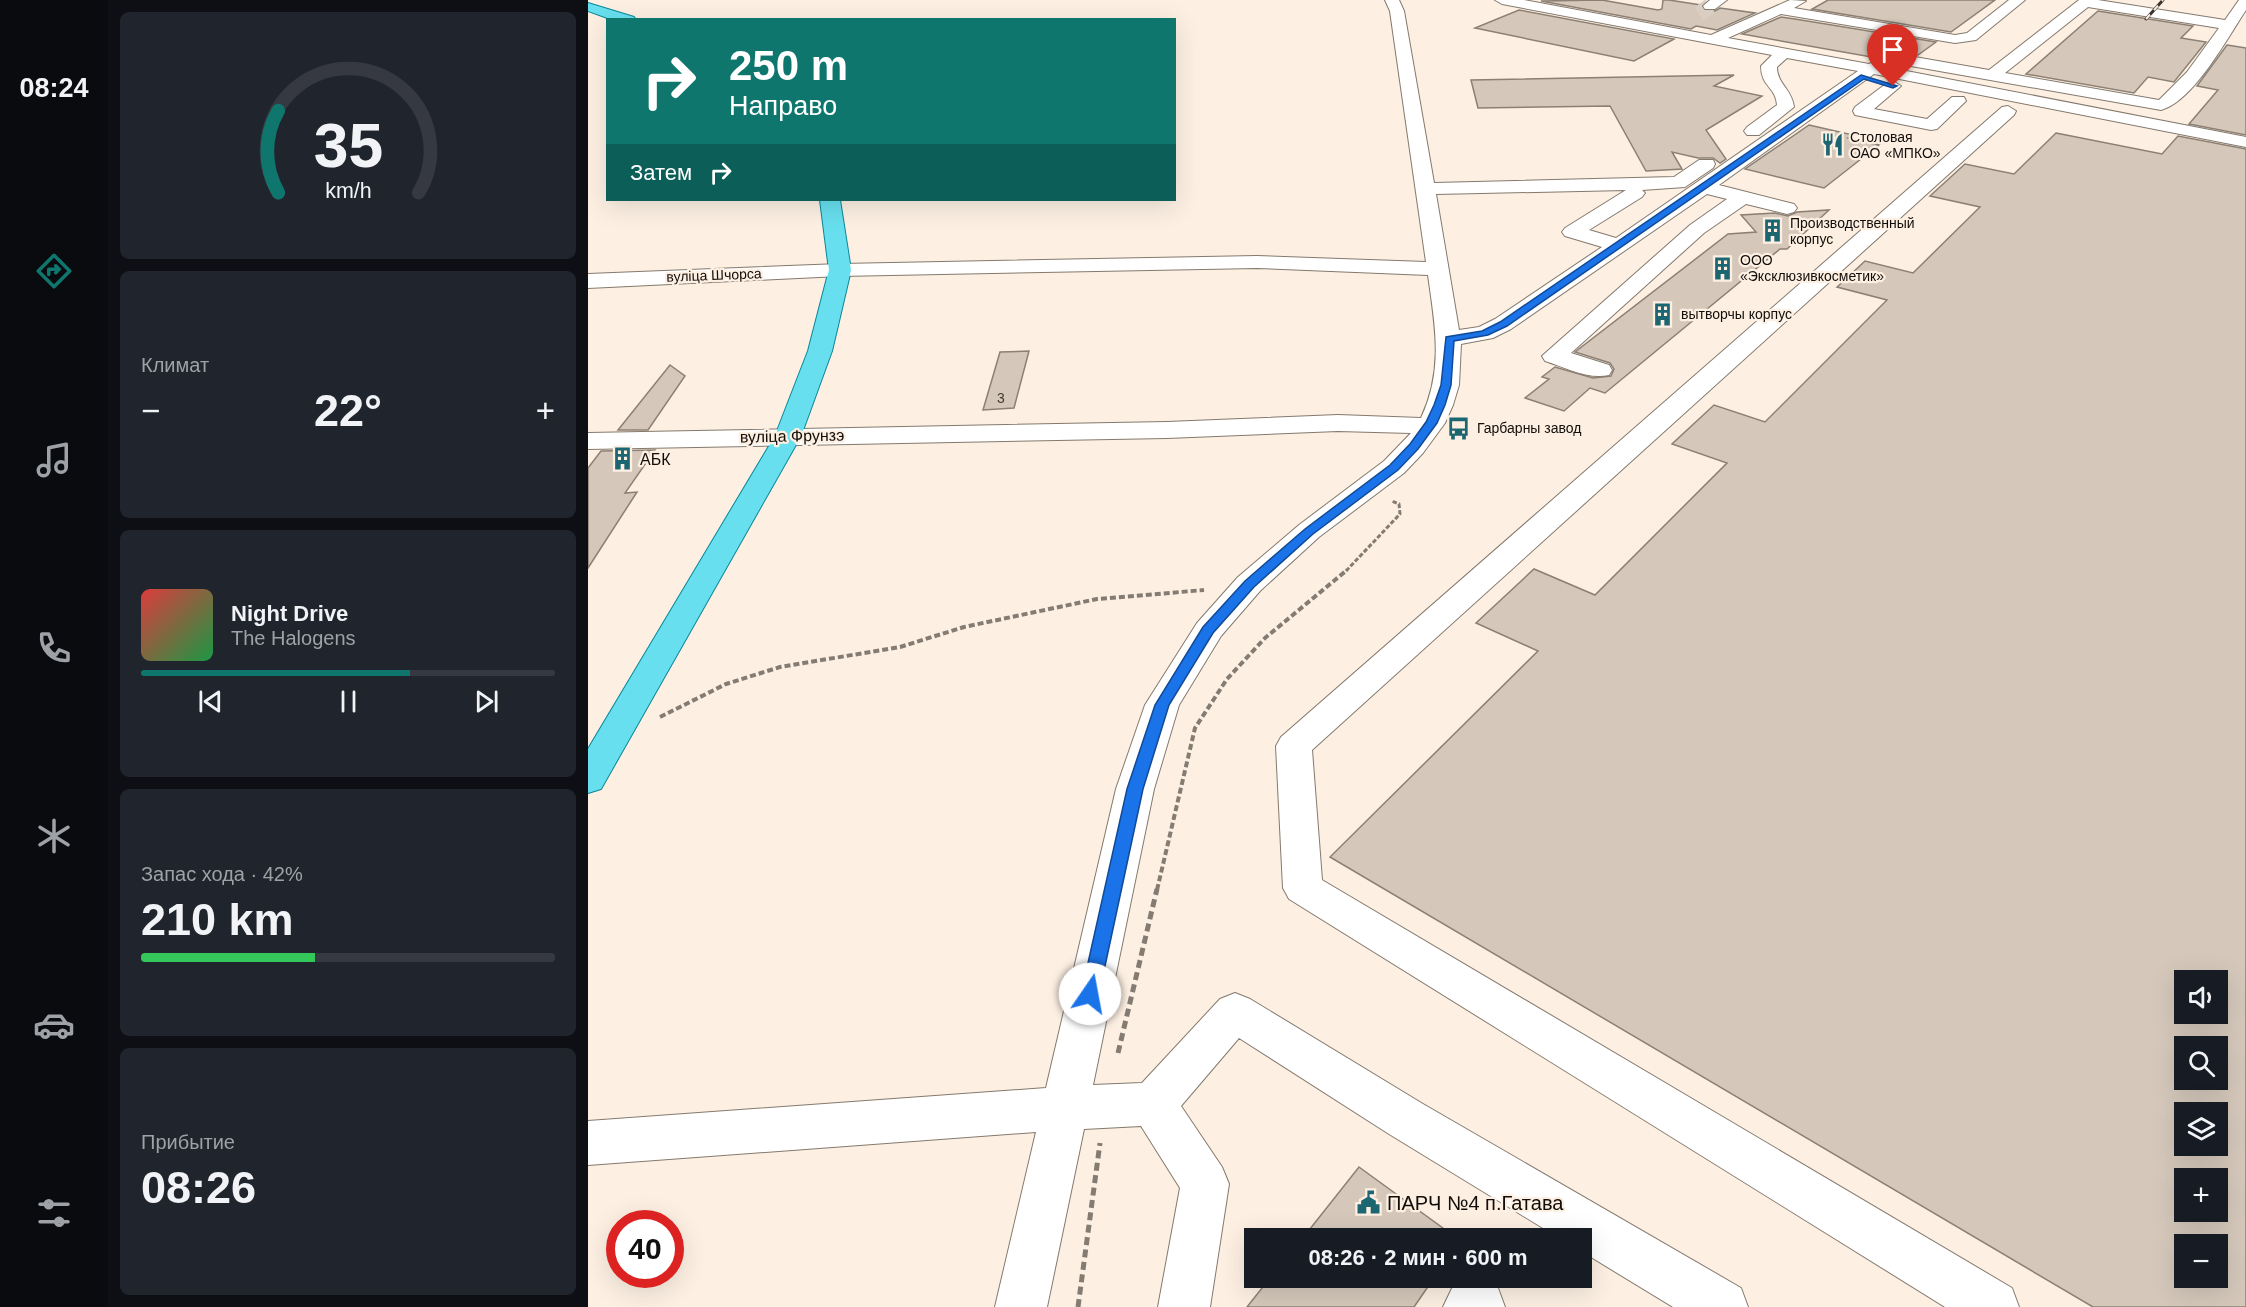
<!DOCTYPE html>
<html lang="ru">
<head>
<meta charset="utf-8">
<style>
	:root { --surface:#171b24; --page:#20242c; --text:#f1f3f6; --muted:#9ea1a6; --line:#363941; --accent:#0f766e }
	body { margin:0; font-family:Helvetica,sans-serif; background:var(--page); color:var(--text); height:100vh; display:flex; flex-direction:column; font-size:22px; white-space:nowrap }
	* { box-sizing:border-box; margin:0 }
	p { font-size:20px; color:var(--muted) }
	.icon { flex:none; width:33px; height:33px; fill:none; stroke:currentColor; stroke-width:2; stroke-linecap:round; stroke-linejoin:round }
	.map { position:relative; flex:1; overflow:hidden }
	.drawer { display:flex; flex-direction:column; gap:12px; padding:12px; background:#0d0f14; width:480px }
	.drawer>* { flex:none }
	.banner { position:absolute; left:18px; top:18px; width:570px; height:183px; border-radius:0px; box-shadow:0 6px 24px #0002; background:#0f766e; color:#fff; overflow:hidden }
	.tools { position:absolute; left:1586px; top:970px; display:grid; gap:12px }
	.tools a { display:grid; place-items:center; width:54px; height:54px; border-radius:0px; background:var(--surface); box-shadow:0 6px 24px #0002; font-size:30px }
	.speed { position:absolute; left:18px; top:1210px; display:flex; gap:12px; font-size:30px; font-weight:700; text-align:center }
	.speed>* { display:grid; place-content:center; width:78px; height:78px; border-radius:50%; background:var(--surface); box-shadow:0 6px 24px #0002; line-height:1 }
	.speed .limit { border:9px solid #d22; background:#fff; color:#111 }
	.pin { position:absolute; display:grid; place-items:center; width:51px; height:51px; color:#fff; margin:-62px -26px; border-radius:50% 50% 50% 0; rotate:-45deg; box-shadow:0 0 6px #0007 }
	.pin .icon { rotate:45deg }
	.me { position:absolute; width:66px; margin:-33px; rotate:12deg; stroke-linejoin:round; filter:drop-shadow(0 0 4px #0008) }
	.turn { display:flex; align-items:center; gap:21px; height:126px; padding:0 24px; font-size:27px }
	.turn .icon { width:78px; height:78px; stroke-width:2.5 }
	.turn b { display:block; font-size:42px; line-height:51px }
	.then { display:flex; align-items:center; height:57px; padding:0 24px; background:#0003; gap:12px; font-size:22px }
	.big { font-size:45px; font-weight:800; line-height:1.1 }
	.drawer .card { flex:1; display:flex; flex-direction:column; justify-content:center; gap:9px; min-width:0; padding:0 21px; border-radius:9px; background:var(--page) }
	.drawer .dial { align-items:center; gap:0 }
	.dial svg { height:156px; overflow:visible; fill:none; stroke:var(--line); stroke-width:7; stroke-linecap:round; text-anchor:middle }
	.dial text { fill:var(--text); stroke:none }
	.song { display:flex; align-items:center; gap:18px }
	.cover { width:72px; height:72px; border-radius:9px; background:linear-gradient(135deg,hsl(0 70% 55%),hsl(140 70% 35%)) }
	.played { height:6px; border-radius:3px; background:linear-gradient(90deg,var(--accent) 65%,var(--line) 65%) }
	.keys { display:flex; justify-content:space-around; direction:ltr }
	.heat { display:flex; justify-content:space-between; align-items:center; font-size:33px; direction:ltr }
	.charge { height:9px; border-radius:4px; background:linear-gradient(90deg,#34c759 42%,var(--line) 0) }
	.trip { position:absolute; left:656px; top:1228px; width:348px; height:60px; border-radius:0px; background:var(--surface); box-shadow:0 6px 24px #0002; font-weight:800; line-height:60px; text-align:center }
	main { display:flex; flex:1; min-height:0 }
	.tab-bar { display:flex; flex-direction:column; width:108px; justify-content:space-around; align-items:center; background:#090b0e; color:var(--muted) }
	.tab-bar .icon { width:42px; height:42px }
	.tab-bar .current { color:var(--accent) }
	.tab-bar b { font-size:27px; color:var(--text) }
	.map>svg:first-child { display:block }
	.building { fill:#d5c8bb; stroke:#8c8074; stroke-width:1.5; fill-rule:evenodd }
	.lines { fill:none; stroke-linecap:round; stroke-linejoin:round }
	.minor-tunnel { stroke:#dacec2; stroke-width:16; stroke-dasharray:16 8; stroke-linecap:butt }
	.minor-casing { stroke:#84796d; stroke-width:2 }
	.major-casing { stroke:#098797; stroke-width:2 }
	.path-far2 { stroke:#847c73; stroke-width:3; stroke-dasharray:4.5 2; stroke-linecap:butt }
	.path-far1 { stroke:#847c73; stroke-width:4; stroke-dasharray:6 3; stroke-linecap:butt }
	.path { stroke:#847c73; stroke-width:5; stroke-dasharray:8 4.5; stroke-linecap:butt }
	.minor { fill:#fff; fill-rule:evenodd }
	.major { fill:#68dfee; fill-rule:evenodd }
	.rail-casing { stroke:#3a342f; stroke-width:3 }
	.rail { stroke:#fdf0e3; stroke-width:2; stroke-dasharray:6; stroke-linecap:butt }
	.route { fill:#1a73e8; stroke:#114b97; stroke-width:1.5 }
	.labels { text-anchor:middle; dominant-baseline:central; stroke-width:4.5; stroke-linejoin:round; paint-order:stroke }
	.far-poi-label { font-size:14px; fill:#110d09; stroke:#fdf0e3; text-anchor:start }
	.far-street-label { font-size:14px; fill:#110d09; stroke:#fdf0e3 }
	.number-label { font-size:14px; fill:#423c36 }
	.street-label { font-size:16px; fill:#110d09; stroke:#fdf0e3 }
	.poi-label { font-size:16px; fill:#110d09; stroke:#fdf0e3; text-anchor:start }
	.near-poi-label { font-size:20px; fill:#110d09; stroke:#fdf0e3; text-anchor:start }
</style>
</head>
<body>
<main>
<nav class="tab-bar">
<b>08:24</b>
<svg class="icon current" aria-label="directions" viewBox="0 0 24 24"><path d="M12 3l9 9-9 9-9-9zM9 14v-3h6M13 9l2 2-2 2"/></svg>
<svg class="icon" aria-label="music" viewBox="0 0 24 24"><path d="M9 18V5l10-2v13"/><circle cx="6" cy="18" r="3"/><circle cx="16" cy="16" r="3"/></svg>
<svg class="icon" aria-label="phone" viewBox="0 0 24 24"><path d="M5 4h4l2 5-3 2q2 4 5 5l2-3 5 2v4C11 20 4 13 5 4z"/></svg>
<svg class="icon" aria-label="climate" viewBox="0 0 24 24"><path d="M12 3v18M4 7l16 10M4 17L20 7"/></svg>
<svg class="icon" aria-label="car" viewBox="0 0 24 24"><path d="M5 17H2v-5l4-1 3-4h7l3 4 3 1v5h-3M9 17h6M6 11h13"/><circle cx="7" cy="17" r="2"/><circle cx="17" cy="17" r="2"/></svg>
<svg class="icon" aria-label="filters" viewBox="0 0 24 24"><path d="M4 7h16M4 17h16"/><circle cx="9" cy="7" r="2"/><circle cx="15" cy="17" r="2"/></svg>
</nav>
<section class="drawer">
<div class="card dial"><svg viewBox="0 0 100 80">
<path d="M14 69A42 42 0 1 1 86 69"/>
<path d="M14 69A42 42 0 0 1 14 27" stroke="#0f766e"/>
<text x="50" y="56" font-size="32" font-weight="700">35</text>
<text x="50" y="72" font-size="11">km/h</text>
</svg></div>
<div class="card"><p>Климат</p>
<div class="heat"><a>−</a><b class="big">22°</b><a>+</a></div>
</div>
<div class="card">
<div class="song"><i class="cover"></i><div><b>Night Drive</b><p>The Halogens</p></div></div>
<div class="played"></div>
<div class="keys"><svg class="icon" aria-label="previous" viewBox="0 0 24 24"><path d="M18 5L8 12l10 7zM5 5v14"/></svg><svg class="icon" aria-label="pause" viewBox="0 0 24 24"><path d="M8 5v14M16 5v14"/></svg><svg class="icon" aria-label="next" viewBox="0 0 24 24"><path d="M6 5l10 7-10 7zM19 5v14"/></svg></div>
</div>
<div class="card"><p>Запас хода · 42%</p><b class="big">210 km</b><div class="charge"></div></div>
<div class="card"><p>Прибытие</p><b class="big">08:26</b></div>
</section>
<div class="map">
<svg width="1658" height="1307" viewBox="0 0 1658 1307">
	<rect width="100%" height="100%" fill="#fdf0e3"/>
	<g class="building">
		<path d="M1014,0L1070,10L1074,9L1075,0H1081L1113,5L1117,11H1127L1132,8L1167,13L1129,30L1108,26L1103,29L953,1Z"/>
		<path d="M1240,0H1407L1363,32L1224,9Z"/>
		<path d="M931,10L1086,39L1046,61L887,28Z"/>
		<path d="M1510,11L1605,26L1593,38L1618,42L1586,82L1560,77L1546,93L1438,74Z"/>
		<path d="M1193,17L1207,19L1348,42L1330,55L1304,51L1289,58L1154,34Z"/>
		<path d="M1639,45L1658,48V135L1601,124L1630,90L1609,86Z"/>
		<path d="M1146,75L1126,86L1174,96L1118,130L1138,159L1132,163L1125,158H1110L1084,152L1094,169L1058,171L1022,106L890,108L883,80Z"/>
		<path d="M1221,125L1265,135L1260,138L1291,145L1236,188L1157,169Z"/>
		<path d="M1468,133L1574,154L1590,136L1658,149V1307H1505L742,857L950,651L888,623L946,569L1007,595L1139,463L1084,444L1126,405L1177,422L1299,300L1249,287L1277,261L1325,273L1392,207L1342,196L1377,164L1426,174ZM1596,981H1629V1014H1596ZM1596,1047H1629V1080H1596ZM1596,1113H1629V1146H1596ZM1596,1179H1629V1212H1596ZM1596,1245H1629V1278H1596Z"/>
		<path d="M1241,210L1199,249H1192L1017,393L1002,388L976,411L937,398L961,379L954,377L967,367L1005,378L1023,376L1026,369L1022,363L987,352L1140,234L1168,232L1153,215L1187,213L1200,216L1209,212Z"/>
		<path d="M441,351L426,408L395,410L412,352Z"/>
		<path d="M82,365L97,376L60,430H30Z"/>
		<path d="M67,450L37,493L49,492L0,568V468L13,451Z"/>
		<path d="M771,1167L870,1239H714Z"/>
		<path d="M682,1278H846L826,1307H659Z"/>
	</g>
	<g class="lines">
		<path class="minor-tunnel" d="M1111,14L1122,6"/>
		<defs>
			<g id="minor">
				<path d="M797,0H811L816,11L846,183L1086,177L1111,160H1125L1127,164L1125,168L1097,187L1054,190L1057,193L1054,197L1001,230L1028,238L1270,71L1199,58L1189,67C1189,84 1204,89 1206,107L1171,135H1159L1156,131L1159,127L1189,105C1188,87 1173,87 1173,66L1184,55L914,4L907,0H936L1123,35L1202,0L1218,1L1206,8L1367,35L1379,33L1421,0H1437L1388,40L1367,43L1193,14L1140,38L1281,64L1304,53L1401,70L1491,0H1510L1637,20L1651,0H1658V10C1640,37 1605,102 1573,110L1306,63L1298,67L1658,137V147L1286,74L1131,185L1206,204L1209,208L1206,212L1199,214L1158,204L1116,233L983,353L1021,365L1024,370L1021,375C1001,380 976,367 957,361L954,356L1102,225L1139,199L1119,194L923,329L905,338L873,344L871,385L865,405L857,423L835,453L816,473L731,537L672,591L633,636L591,705L566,789L505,1085L554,1083L632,999L647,993L662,999L835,1104L1153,1288L1160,1307H1085L993,1251V1239H973L801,1134L651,1038L593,1106L634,1167L641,1184L622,1307H570L592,1188L553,1126L496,1129L459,1307H407L448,1132L0,1165V1121L458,1088L528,789L557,705L609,623L650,577L711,525L796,461L823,433L750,431L579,438L0,449V433L579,422L750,415L833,418C856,369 847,326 840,275L669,268L252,276L0,288V274L252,264L669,256L838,262L802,11ZM1500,7L1631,28L1599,72L1571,100L1417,73ZM1038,190L977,228L974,232L977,236L1014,247L907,319L891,327L871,330L848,194Z"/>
				<path d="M1122,0H1139L1127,9H1117L1115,6Z"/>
				<path d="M1305,81L1313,86L1286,109L1339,119L1364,97H1376L1378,101L1349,129L1343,130L1267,115L1265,111L1267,107L1299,83Z"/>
				<path d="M1420,106L1428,111L1426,115L724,750L734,880L1424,1288L1431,1307H1357L701,899L695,888L688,746L693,737L1414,107Z"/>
				<path d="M879,1278H889L910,1288L917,1307H855L866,1284Z"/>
			</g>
			<g id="major">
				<path d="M0,3L46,17L48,20H25L0,11Z"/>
				<path d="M232,200H252L263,270L244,351L213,436L13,789L0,793V749L187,436L220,351L241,270Z"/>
			</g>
		</defs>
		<use href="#minor" class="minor-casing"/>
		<use href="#major" class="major-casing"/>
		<path class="path-far2" d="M758,571L812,514L811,504L804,501"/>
		<g class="path-far1">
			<path d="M72,717L138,684L192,667L312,647L376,627L509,599L616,590"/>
			<path d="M569,890L607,728L639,679L677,638L759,570"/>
		</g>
		<g class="path">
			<path d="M530,1053L569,889"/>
			<path d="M490,1307L512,1143"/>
		</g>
		<use href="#minor" class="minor"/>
		<use href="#major" class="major"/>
		<defs>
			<path id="rail" d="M1558,19L1575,0"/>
		</defs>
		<use href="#rail" class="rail-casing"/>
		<use href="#rail" class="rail"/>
	</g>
	<path class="route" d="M1273,75L1309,86L1305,88L1276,79L919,326L900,335L866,341L863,385L857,405L849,423L830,449L810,470L725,534L666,587L625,633L581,705L555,789L511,994L509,999L502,1002L496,999L493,994L539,789L567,705L615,627L657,581L717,529L802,465L822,444L838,422L846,405L853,385L858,337L894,331L912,322Z"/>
	<defs>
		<symbol id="restaurant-bare" viewBox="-9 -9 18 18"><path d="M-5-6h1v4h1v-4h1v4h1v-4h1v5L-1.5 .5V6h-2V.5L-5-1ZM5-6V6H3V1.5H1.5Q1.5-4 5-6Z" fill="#1c6672" stroke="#fdf0e3" stroke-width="2.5" paint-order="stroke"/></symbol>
		<symbol id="building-bare" viewBox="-9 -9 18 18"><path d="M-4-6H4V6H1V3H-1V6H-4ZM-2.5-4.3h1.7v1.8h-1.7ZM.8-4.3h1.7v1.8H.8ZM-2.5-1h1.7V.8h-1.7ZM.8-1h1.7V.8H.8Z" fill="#1c6672" stroke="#fdf0e3" stroke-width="2.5" paint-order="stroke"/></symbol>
		<symbol id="bus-bare" viewBox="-9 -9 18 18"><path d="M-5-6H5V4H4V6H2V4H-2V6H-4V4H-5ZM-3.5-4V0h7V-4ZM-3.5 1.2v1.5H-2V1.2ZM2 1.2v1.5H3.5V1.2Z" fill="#1c6672" stroke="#fdf0e3" stroke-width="2.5" paint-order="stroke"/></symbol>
		<symbol id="civic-bare" viewBox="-9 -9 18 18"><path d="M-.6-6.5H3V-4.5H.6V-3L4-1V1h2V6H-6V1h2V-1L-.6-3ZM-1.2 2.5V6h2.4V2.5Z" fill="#1c6672" stroke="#fdf0e3" stroke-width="2.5" paint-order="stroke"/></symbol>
	</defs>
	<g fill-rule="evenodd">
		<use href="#restaurant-bare" x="1228" y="128" width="33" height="33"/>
		<use href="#building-bare" x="1168" y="214" width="33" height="33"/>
		<use href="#building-bare" x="1118" y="252" width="33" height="33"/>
		<use href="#building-bare" x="1058" y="298" width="33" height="33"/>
		<use href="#bus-bare" x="854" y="412" width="33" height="33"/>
		<use href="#building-bare" x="18" y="442" width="33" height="33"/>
		<use href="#civic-bare" x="764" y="1186" width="33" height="33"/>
	</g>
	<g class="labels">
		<g class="far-poi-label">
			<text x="1262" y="137">Столовая<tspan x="1262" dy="16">ОАО «МПКО»</tspan></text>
			<text x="1202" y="223">Производственный<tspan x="1202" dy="16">корпус</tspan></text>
			<text x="1152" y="260">ООО<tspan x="1152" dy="16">«Эксклюзивкосметик»</tspan></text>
			<text x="1093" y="314">вытворчы корпус</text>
			<text x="889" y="428">Гарбарны завод</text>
		</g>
		<g class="far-street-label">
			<text transform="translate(126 275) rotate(-2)">вуліца Шчорса</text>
		</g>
		<g class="number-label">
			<text x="413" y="398">3</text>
		</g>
		<g class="street-label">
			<text transform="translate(204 436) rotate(-1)">вуліца Фрунзэ</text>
		</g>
		<g class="poi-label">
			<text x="52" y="459">АБК</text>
		</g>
		<g class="near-poi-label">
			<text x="799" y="1203">ПАРЧ №4 п.Гатава</text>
		</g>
	</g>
</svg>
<div class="tools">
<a><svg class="icon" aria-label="sound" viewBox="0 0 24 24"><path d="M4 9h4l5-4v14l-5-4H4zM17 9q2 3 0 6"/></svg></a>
<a><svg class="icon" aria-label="search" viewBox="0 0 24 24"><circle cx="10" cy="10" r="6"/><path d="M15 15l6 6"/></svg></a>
<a><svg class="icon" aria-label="layers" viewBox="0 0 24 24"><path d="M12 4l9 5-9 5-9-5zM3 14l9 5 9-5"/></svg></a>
<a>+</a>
<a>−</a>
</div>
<div class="speed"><div class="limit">40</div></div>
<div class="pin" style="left:1305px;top:86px;background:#d93025"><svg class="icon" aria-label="arrive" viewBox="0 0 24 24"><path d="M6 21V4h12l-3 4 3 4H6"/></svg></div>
<svg class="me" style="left:502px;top:994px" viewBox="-20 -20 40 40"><circle r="19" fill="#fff"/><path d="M0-13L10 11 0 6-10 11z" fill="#1a73e8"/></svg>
<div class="trip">08:26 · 2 мин · 600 m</div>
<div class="banner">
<div class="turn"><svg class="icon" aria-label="right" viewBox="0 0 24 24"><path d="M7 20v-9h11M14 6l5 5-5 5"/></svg><div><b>250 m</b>Направо</div></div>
<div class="then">Затем<svg class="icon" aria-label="right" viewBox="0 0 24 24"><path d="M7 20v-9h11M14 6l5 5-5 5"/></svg></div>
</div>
</div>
</main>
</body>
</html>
